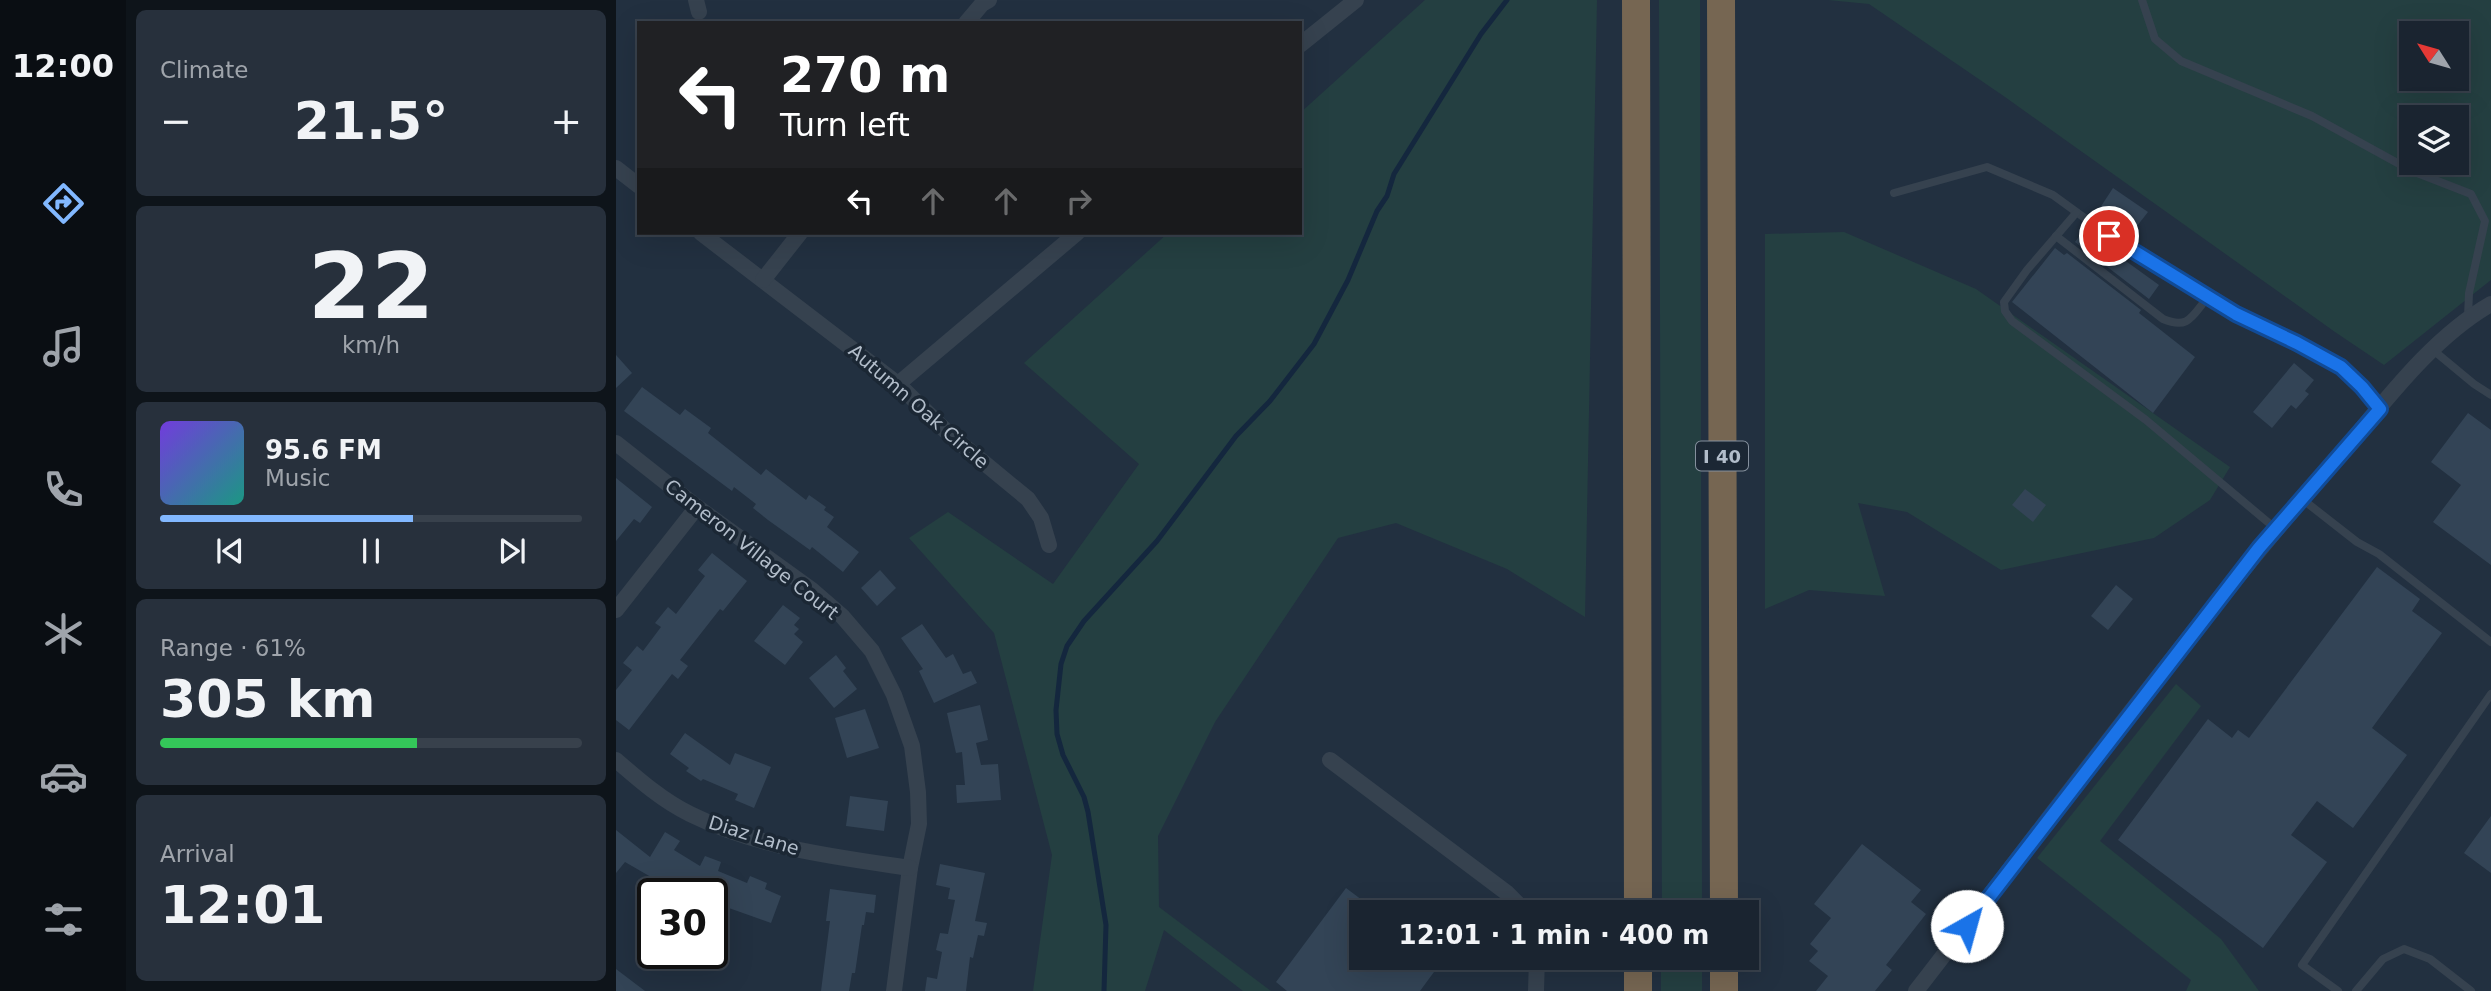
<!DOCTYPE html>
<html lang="en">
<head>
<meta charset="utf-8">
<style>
	:root { --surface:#1a2430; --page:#27303c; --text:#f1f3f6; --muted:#9fa4ab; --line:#38414c; --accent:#82b8ff }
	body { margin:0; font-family:"DejaVu Sans",sans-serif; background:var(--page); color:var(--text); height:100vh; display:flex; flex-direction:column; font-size:26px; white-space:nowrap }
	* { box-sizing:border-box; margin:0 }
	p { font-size:23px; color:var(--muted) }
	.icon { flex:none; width:38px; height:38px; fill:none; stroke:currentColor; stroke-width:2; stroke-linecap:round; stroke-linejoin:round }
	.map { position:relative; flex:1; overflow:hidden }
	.panel { display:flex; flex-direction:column; gap:10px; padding:10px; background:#0e141a; width:490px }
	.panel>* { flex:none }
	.hud { position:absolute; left:21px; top:21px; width:665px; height:214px; border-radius:0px; box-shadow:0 7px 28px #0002,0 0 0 2px var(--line); background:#202124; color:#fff; overflow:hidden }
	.needle { width:46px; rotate:307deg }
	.tools { position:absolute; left:1783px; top:21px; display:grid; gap:14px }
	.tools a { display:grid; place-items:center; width:70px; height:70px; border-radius:0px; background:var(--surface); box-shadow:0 7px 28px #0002,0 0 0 2px var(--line); font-size:35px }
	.speed { position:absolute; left:21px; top:878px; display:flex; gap:14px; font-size:35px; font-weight:700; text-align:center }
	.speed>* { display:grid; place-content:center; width:91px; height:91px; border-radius:50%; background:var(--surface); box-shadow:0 7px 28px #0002,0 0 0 2px var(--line); line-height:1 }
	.speed .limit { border:4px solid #111; border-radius:10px; background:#fff; color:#111 }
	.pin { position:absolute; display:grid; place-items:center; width:60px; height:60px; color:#fff; margin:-30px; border:4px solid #fff; border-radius:50%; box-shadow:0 2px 7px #0007 }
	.me { position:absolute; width:77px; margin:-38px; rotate:38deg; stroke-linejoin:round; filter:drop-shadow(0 0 5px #0008) }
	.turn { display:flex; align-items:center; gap:24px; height:147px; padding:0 28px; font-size:32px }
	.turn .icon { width:91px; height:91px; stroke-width:2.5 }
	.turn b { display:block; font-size:49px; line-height:60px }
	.lanes { display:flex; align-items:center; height:66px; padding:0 28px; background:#0003; justify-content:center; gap:35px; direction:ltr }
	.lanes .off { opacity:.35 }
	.big { font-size:52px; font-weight:800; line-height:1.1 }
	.panel .tile { flex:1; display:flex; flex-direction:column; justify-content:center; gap:10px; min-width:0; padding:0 24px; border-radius:10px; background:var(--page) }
	.panel .dial { align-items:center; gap:0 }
	.dial b { font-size:91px; line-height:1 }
	.song { display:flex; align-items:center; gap:21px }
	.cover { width:84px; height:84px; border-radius:10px; background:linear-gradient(135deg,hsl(260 70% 55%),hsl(170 70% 35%)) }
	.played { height:7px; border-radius:4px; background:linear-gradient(90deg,var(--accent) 60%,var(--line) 60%) }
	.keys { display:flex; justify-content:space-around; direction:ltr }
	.heat { display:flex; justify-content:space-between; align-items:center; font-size:38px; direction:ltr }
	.charge { height:10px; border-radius:5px; background:linear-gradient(90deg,#34c759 61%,var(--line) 0) }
	.trip { position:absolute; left:733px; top:900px; width:410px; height:70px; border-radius:0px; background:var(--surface); box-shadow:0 7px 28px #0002,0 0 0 2px var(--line); font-weight:800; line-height:70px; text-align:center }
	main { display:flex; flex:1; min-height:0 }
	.tab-bar { display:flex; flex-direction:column; width:126px; justify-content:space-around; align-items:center; background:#0a0e13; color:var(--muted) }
	.tab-bar .icon { width:49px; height:49px }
	.tab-bar .on { color:var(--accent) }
	.tab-bar b { font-size:32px; color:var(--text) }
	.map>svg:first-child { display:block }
	.green { fill:#243f41; fill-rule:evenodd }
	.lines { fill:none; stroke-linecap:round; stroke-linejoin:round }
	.stream { stroke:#14273e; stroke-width:5 }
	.building { fill:#334456 }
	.lane { stroke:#36424f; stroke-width:8 }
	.street { stroke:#36424f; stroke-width:16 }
	.highway { stroke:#766652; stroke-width:28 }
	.route-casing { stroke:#114b97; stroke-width:18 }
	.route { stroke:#1a73e8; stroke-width:12 }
	.labels { text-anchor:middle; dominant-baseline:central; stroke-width:7; stroke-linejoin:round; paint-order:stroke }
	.shield { fill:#1b2734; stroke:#85909d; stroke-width:2 }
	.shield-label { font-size:18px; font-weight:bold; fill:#b2bdca }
	.street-label { font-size:19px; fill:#b2bdca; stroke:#1b2734 }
</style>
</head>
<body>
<main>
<nav class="tab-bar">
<b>12:00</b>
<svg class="icon on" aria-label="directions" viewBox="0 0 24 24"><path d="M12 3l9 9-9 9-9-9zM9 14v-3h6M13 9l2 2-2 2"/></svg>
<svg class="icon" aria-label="music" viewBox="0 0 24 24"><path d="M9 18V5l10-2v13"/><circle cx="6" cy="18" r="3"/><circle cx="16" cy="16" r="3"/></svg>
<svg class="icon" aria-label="phone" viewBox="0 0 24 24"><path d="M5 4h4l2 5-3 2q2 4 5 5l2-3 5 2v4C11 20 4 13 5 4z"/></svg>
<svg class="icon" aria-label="climate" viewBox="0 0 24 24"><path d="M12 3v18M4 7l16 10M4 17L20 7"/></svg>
<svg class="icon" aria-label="car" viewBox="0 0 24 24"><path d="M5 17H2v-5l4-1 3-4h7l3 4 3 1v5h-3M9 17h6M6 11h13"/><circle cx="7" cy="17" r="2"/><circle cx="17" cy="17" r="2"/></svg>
<svg class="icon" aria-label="filters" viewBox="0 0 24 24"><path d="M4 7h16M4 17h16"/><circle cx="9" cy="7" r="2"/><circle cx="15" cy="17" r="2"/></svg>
</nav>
<section class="panel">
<div class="tile"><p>Climate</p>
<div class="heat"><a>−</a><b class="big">21.5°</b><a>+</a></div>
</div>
<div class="tile dial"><b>22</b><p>km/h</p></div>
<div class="tile">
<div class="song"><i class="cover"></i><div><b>95.6 FM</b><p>Music</p></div></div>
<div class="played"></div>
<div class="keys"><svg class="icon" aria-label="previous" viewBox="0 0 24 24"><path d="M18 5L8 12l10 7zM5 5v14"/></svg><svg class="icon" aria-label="pause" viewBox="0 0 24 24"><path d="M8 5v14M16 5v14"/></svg><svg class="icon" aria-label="next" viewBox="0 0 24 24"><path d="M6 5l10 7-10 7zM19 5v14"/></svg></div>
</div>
<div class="tile"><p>Range · 61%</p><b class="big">305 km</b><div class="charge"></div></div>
<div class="tile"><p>Arrival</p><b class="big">12:01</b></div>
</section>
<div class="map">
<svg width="1875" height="991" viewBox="0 0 1875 991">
	<rect width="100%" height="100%" fill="#223040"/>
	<g class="green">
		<path d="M809,0H981L969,617L891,569L780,523L722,538L599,722L542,836L543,907L655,991H627L548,930L529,991H417L436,855L378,633L293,538L332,512L437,584L523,464L408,363L552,233H684V113Z"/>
		<path d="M1043,0H1084L1086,912H1046Z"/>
		<path d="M1212,0H1875V280L1768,365L1719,332L1389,97L1253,4ZM1796,33H1841V79H1796ZM1796,117H1841V163H1796Z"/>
		<path d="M1228,232L1360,289L1614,467L1594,500L1538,538L1385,570L1291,512L1242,503L1269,596L1193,590L1149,609V234Z"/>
		<path d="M1560,684L1585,706L1484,841L1605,939L1643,991H1570L1575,980L1421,858Z"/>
		<rect x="1045" y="957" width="41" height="34"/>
	</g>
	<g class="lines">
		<path class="stream" d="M488,991L490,925L472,812L468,797L447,755L441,734L440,710L445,664L451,646L468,621L541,541L620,436L654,401L698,344L732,280L761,211L771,196L778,174L865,34L891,0"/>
	</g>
	<g class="building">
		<path d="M1497,188L1532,212L1510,240L1478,217Z"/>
		<path d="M1470,227L1502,250L1500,254L1543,285L1533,299L1459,242Z"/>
		<path d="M1439,248L1448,255L1451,253L1525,310L1523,313L1579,357L1537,413L1396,302Z"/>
		<path d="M0,355L16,373L0,388Z"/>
		<path d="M1678,363L1698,380L1689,391L1693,394L1680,409L1675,405L1656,428L1637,412Z"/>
		<path d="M26,387L64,415L69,409L95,428L92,433L145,475L150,469L190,500L193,495L210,507L208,510L218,517L211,527L243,552L227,572L196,547L194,550L152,520L137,508L140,504L118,487L116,491L8,411Z"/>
		<path d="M1852,413L1875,430V565L1817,522L1845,485L1815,462Z"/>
		<path d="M0,478L36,507L24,523L18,519L0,541Z"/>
		<path d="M1409,489L1430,505L1417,522L1396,505Z"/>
		<path d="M96,553L131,581L107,611L104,609L64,660L72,666L62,679L56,674L13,730L0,720V690L16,670L7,663L21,646L27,651L45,627L39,623L52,607L60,614L89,576L82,570Z"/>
		<path d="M1761,567L1804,599L1796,611L1826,633L1756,728L1791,755L1737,828L1701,801L1675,835L1711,862L1647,948L1502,840L1592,719L1616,738L1622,730L1633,738Z"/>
		<path d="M264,570L280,588L261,606L245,588Z"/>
		<path d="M1500,585L1517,599L1492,630L1475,616Z"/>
		<path d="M167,605L184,618L178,625L183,629L178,634L187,642L169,665L138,641Z"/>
		<path d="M306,624L330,658L337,654L347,674L355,671L361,683L318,703L303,671L307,669L285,638Z"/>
		<path d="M220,655L230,668L227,671L241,689L218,708L193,678Z"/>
		<path d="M364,705L372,740L360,743L365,765L382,764L385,800L341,803L340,785H349L346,752L340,753L331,713Z"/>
		<path d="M249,709L263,748L231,758L219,718Z"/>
		<path d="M69,733L114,765L119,753L155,767L138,808L119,800L122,794L87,779L85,781L70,771L73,768L54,754Z"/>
		<path d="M234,796L272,801L268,831L230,826Z"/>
		<path d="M1875,816V873L1848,853Z"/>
		<path d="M0,830L34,857L49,832L64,841L58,850L84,866L89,856L105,862L102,871L131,883L134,876L151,883L149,889L165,896L155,923L96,902V894H79L56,885L54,888L9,862L0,873Z"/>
		<path d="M1246,844L1305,890L1295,902L1310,914L1270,965L1276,970L1259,991H1200L1212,976L1193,961L1202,951L1194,944L1215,918L1198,904Z"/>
		<path d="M324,864L369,873L359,921L371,923L368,936L362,935L357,958L354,957L350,991H309L311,977L321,979L326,952L320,950L324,933L332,934L339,900L332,899L334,888L320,885Z"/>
		<path d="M730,888L762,912H746V957H829L804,991H671L660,982Z"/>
		<path d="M214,889L260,895L258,913L250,912L248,925H246L239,973H236L233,991H205L214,921H210Z"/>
		<path d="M0,969L29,991H0Z"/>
	</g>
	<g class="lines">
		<g class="lane">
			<path d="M1526,0L1539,39L1565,61L1696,116L1796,171L1855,194L1869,221L1853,293L1852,317"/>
			<path d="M1278,193L1371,167L1437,195L1514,251L1578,289L1725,367L1746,387L1764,409"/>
			<path d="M1460,213L1411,270L1388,302L1389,311L1396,321L1530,420L1660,529"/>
			<path d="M1440,236L1547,319C1573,330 1576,316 1592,297"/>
			<path d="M1817,350L1858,384L1875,395"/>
			<path d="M1686,499L1741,542L1763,554L1875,642"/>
			<path d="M1722,991L1686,965L1875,694"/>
			<path d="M1740,991L1767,959L1788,949L1814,959L1855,991"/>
		</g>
		<g class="street">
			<path d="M80,0L83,12"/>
			<path d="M350,23L366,4L373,0"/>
			<path d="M684,45L740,0"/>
			<path d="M0,168L23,186"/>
			<path d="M85,233L282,384L332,433L412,499L425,518L433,545"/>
			<path d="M147,280L184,233"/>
			<path d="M282,384L461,233"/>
			<path d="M0,443L81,507L196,590L226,616L256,651L278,695L296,746L302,792L303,824L294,868L278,991"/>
			<path d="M0,610L81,507"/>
			<path d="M0,760C23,780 47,801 74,814C143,848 219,857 294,868"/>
			<path d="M714,760L891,893L910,912"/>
			<path d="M920,991L921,957"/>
			<path d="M1300,991C1437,814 1570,633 1716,464C1763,410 1812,340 1875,304"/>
		</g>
		<g class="highway">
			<path d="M1020,0L1022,912"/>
			<path d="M1105,0L1108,912"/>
			<path d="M1108,957V991"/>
			<path d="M1022,991V957"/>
		</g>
	</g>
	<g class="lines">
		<defs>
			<path id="route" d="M1351,926L1643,548L1764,409L1746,387L1725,367L1681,343L1620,314L1493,236"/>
		</defs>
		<use href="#route" class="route-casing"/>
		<use href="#route" class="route"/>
	</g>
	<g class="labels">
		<rect class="shield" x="1080" y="441.5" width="52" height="29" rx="5"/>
		<g class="shield-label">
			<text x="1106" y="456">I 40</text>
		</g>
		<g class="street-label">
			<text transform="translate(303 406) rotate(41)">Autumn Oak Circle</text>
			<text transform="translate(136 549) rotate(38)">Cameron Village Court</text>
			<text transform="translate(138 835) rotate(17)">Diaz Lane</text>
		</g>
	</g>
</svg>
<div class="tools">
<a><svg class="needle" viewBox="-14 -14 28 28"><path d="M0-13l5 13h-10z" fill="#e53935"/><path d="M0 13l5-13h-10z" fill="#9fa4ab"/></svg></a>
<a><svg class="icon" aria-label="layers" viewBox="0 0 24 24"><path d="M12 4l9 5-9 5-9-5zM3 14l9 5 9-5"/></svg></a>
</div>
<div class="speed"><div class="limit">30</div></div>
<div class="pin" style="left:1493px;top:236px;background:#d93025"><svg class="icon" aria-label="arrive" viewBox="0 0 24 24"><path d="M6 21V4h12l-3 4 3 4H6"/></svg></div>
<svg class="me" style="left:1351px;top:926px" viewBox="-20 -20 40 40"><circle r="19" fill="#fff"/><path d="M0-13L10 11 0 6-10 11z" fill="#1a73e8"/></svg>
<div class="trip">12:01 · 1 min · 400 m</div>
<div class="hud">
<div class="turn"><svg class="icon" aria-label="left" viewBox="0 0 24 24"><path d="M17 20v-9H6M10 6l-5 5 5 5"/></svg><div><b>270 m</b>Turn left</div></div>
<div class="lanes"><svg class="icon" aria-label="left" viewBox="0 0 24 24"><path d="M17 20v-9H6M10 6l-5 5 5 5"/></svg><svg class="icon off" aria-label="ahead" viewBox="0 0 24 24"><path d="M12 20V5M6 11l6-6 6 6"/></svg><svg class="icon off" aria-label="ahead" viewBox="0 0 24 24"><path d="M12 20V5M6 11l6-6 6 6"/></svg><svg class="icon off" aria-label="right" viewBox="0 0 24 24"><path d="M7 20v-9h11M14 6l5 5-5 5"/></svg></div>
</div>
</div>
</main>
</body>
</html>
